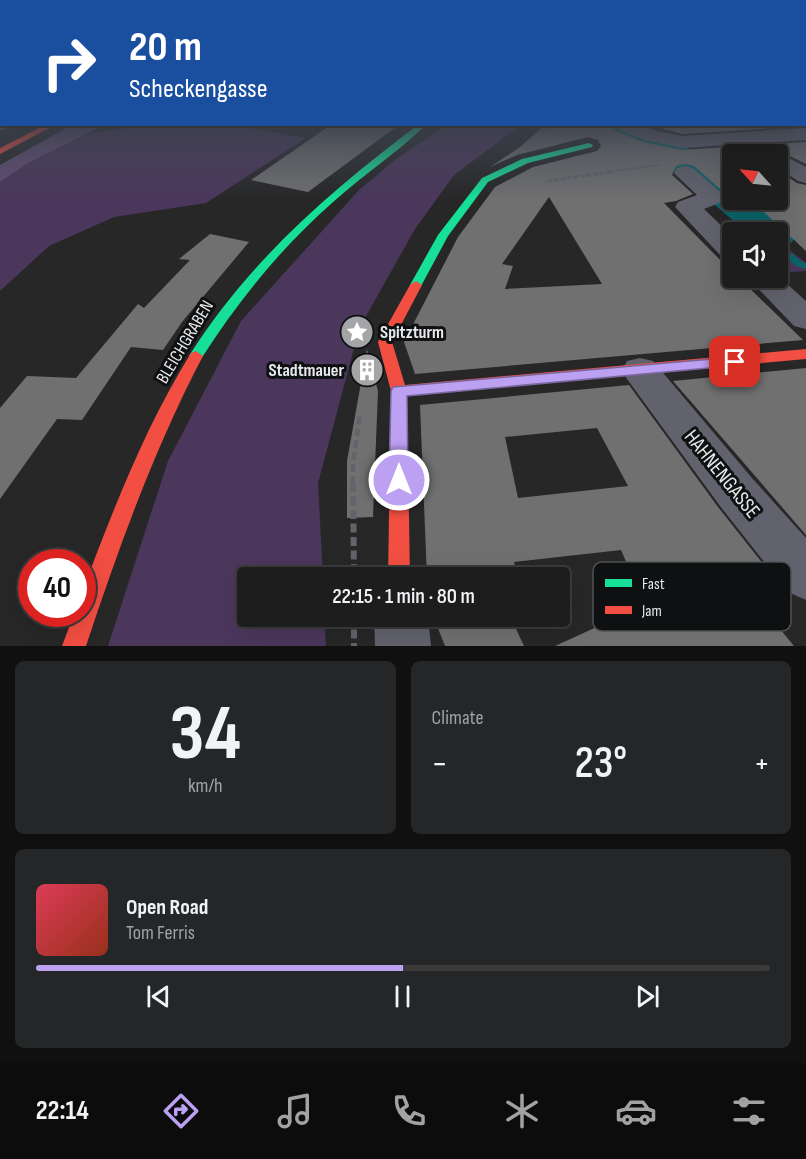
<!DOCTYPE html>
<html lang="en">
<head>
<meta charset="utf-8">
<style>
	:root { --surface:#1d1d1e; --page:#252627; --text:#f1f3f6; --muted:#a0a2a4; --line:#3b3b3c; --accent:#bca0f2 }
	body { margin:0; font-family:"Sofia Sans Condensed",sans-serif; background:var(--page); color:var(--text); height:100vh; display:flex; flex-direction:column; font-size:22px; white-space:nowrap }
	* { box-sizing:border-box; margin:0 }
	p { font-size:20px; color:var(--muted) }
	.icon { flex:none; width:33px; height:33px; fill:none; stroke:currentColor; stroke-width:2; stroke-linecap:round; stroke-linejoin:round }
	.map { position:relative; height:646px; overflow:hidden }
	.panel { display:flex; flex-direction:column; gap:15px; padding:15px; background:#101010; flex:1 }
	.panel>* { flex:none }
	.hud { position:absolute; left:0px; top:0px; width:807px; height:126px; box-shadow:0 6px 24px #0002,0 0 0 2px var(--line); background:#1a4fa0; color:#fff; overflow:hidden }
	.needle { width:39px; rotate:297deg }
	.tools { position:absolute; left:722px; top:144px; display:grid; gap:12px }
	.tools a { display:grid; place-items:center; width:66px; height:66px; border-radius:6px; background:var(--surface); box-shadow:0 6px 24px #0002,0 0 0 2px var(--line); font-size:30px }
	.speed { position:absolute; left:18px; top:549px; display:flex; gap:12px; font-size:30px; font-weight:700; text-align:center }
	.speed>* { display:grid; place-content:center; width:78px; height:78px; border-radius:50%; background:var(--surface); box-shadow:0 6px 24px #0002,0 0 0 2px var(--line); line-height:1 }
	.speed .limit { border:9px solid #d22; background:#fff; color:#111 }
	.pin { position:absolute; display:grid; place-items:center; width:51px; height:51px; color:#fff; margin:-26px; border-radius:12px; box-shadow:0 3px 9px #0006 }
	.me { position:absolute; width:66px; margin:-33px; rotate:0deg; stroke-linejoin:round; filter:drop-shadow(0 0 4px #0008) }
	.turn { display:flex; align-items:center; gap:21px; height:126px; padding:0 30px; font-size:27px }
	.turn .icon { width:78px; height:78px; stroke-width:2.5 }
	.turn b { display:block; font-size:42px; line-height:51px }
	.big { font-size:45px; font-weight:600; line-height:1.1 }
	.panel .card { flex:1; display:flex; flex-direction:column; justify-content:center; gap:9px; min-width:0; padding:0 21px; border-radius:9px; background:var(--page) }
	.panel .dial { align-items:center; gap:0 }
	.dial b { font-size:78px; line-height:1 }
	.song { display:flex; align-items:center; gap:18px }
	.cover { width:72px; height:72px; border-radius:9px; background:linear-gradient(135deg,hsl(350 70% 55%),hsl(10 70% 35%)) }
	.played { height:6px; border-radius:3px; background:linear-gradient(90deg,var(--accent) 50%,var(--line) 50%) }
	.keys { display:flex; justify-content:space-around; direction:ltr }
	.heat { display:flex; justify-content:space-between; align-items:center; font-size:33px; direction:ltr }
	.panel .tiles { flex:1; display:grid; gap:15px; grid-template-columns:1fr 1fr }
	.card:last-child { grid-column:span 2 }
	.trip { position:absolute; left:237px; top:567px; width:333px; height:60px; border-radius:6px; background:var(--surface); box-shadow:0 6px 24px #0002,0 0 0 2px var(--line); font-weight:600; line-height:60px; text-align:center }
	.tab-bar { display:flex; height:96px; justify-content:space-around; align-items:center; background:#0c0c0c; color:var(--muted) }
	.tab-bar .icon { width:42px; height:42px }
	.tab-bar .active { color:var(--accent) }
	.tab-bar b { font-size:27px; color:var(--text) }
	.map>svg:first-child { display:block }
	.green { fill:#4b375c }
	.forest { fill:#644d77 }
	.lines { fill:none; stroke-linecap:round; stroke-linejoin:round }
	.stream { fill:#09666a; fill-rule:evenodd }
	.river { fill:#09666a; fill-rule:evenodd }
	.building { fill:#707071; fill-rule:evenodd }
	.path-far4 { stroke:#63646b; stroke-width:2; stroke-dasharray:4 1.5; stroke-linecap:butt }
	.path-far3 { stroke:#63646b; stroke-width:3; stroke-dasharray:4.5 2; stroke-linecap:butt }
	.path-far2 { stroke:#63646b; stroke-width:4; stroke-dasharray:6 3; stroke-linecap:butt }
	.path-far1 { stroke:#63646b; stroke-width:4.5; stroke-dasharray:8 4; stroke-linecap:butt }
	.path { stroke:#63646b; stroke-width:6; stroke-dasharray:9 4.5; stroke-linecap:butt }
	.street { fill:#62626e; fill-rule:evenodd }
	.fast { fill:#16e098; fill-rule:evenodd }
	.jam { fill:#f24e42; fill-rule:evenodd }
	.rail { stroke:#63646b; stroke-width:3; stroke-dasharray:5 3; stroke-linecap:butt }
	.route { fill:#bca0f2; stroke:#7a689d; stroke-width:1.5 }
	.labels { text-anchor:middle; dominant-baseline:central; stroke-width:6; stroke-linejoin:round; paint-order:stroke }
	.poi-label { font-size:18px; font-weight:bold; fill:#e8e9eb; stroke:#0f1011; text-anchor:start }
	.street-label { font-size:18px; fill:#e8e9eb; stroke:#0f1011 }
	.near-street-label { font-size:21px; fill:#e8e9eb; stroke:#0f1011 }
	.key { fill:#0f1011; stroke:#505152; stroke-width:1.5 }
	.key-label { font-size:16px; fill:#e8e9eb }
</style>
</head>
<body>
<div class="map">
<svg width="806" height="646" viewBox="0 0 806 646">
	<rect width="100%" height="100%" fill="#272728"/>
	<g class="green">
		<path d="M229,124L306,138L206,203L114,217L49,246L0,291V182L27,164L89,133L152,125Z"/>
		<path d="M448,124L521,125L454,175L415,229L365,318L356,341L318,483L323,577L248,578V616L324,617L326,646H108L168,461L241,321L359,190L395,160Z"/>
		<path d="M777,240L806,263V271L777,273Z"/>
	</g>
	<path class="forest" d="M72,125H104L27,164L0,182V165Z"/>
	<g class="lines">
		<path class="stream" d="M777,242L802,262L806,263V269L796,266L777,250Z"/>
		<path class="river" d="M575,124C592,124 611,122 627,125C665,131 702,156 732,178V200H761L792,222L798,232L792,242L777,246V232H747L677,173L631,148L579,131Z"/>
	</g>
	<g class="building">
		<path d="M332,124H400L308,192L251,180Z"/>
		<path d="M546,124H611L614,130L643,142L682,150L806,142V164L778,150L768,152L767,154H732V195L728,196L694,166L686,164L676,166L672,175L693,194L676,201L664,203L732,272V278H737L743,282L803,340L415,374L404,342L458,237L495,187L533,167L597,151L601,146L598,140L588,137L517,155L490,167L520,147ZM549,197L602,284L505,289L513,266L502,264Z"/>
		<path d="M647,124H806V126L682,134Z"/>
		<path d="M777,170L797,183L806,185V251L751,200H777Z"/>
		<path d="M210,234L249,242L182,322L163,350L131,347L82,420L57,419L0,499V408L27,376L76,378L138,304L144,308L190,260L179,259Z"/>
		<path d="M367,349L378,391L373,517L347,518V461Z"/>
		<path d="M806,368V535L673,381Z"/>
		<path d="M629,385L718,507L779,584L747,589L794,646H555L645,605L621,550L514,562L518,578H427L420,405ZM597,428L628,486L518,498L505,437Z"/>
		<path d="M433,616H510L524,646H445Z"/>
	</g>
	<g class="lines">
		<g class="path-far4">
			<path d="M539,133L551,124"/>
			<path d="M600,173L659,165"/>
		</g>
		<g class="path-far3">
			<path d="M548,181L611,172"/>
			<path d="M777,251L780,254"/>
		</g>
		<path class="path-far2" d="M778,252L788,261"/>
		<path class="path-far1" d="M353,484V462L360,415"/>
		<g class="path">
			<path d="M353,483L354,575"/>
			<path d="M354,616V646"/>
		</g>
		<g class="street">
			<path d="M613,124H640L656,131L682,136L806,128V140L682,148L644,140L615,128Z"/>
			<path d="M777,152L806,167V183L798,181L777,167V154H769Z"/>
			<path d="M685,166L693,168L726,197L722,202L704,209L732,236V259L722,257L675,207L678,202L697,195L674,173L677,168Z"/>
			<path d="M777,275L806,301V329L794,326L748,278H777Z"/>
			<path d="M640,358L653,361L752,478L806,538V600L788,592L720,506L627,379L622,370L627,361Z"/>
			<path d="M374,616H428L431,646H375Z"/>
		</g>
		<g class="fast">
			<path d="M419,124H427C398,152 363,175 332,203C280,249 238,301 201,359H191L189,356C248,262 330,191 419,124Z"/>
			<path d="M589,143L593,145L592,147L528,163L488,182L448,236L420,288H412L410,285L438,235L482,178L522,159Z"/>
		</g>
		<g class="jam">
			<path d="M47,124H57L0,154V148Z"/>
			<path d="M416,281L422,285L392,342L405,385L806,349V359L407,396L410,578H388L391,391L378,342L410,285Z"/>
			<path d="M196,351L203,356C154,449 119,547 86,646H62L74,614H82V592C113,510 145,427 191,353Z"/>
		</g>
		<path class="rail" d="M0,129L11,124"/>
	</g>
	<linearGradient id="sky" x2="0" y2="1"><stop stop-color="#151516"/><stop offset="0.55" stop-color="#414753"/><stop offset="1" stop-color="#414753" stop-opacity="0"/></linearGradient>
	<rect width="806" height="200" fill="url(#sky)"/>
	<path class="route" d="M735,357L741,358L743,362L741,365L407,396L408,480L405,486L399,488L392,486L389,480L391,391L393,387Z"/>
	<defs>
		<symbol id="sight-disc" viewBox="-11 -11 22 22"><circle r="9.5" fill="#a4a5a7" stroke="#0f1011"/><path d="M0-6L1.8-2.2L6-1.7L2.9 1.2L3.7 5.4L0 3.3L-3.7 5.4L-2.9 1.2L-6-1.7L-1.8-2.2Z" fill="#fff"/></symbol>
		<symbol id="building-disc" viewBox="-11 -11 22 22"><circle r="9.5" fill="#a4a5a7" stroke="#0f1011"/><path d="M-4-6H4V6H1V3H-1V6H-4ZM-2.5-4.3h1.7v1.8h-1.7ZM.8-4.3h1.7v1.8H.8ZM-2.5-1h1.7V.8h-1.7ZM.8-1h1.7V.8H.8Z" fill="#fff"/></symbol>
	</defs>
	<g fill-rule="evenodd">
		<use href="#sight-disc" x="338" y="313" width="38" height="38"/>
		<use href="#building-disc" x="348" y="351" width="38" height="38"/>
	</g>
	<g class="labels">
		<g class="poi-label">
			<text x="380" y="332">Spitzturm</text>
			<text x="344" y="370" text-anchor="end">Stadtmauer</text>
		</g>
		<g class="street-label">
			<text transform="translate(185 342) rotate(-59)">BLEICHGRABEN</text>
		</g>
		<g class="near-street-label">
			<text transform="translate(722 474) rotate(51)">HAHNENGASSE</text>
		</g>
	</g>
	<rect x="593" y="562" width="198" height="69" rx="9" class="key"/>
	<rect x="605" y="579" width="27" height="8" fill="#16e098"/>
	<rect x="605" y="606" width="27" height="8" fill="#f24e42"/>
	<g class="key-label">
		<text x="642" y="589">Fast</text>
		<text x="642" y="616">Jam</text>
	</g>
</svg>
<div class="tools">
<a><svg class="needle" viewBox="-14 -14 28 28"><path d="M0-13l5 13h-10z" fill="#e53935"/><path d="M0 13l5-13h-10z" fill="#a0a2a4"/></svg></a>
<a><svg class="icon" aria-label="sound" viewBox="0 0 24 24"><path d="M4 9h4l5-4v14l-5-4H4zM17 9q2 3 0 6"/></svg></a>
</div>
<div class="speed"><div class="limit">40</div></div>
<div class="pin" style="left:735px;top:362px;background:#d93025"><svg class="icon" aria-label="arrive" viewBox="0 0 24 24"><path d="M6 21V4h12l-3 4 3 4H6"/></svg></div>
<svg class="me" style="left:399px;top:480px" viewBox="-20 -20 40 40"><circle r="17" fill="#bca0f2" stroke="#fff" stroke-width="3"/><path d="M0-11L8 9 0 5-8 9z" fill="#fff"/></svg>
<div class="trip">22:15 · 1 min · 80 m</div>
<div class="hud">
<div class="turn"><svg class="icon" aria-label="right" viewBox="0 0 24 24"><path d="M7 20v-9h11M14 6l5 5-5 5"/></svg><div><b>20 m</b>Scheckengasse</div></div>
</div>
</div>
<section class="panel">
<div class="tiles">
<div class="card dial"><b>34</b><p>km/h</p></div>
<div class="card"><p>Climate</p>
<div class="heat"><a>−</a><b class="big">23°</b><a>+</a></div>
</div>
<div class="card">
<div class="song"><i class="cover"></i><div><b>Open Road</b><p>Tom Ferris</p></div></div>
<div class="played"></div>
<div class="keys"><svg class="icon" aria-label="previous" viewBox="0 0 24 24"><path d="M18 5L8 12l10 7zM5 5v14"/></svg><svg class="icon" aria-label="pause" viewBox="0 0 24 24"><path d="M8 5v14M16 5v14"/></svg><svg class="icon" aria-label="next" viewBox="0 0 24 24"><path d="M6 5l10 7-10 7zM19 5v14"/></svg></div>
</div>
</div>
</section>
<nav class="tab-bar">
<b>22:14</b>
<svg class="icon active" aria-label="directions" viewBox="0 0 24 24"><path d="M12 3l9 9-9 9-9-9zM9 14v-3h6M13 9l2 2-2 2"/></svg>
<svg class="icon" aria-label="music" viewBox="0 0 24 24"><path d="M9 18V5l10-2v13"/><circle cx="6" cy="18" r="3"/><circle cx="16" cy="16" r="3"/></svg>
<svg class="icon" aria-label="phone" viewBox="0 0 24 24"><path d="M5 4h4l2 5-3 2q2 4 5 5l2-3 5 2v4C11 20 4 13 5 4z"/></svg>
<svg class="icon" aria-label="climate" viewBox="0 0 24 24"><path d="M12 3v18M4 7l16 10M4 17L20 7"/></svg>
<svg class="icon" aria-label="car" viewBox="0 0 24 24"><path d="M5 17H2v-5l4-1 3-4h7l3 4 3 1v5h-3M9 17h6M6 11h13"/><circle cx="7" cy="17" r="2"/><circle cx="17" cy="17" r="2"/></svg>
<svg class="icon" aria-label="filters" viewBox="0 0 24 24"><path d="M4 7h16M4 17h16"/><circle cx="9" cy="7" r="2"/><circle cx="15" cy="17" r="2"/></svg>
</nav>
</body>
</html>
